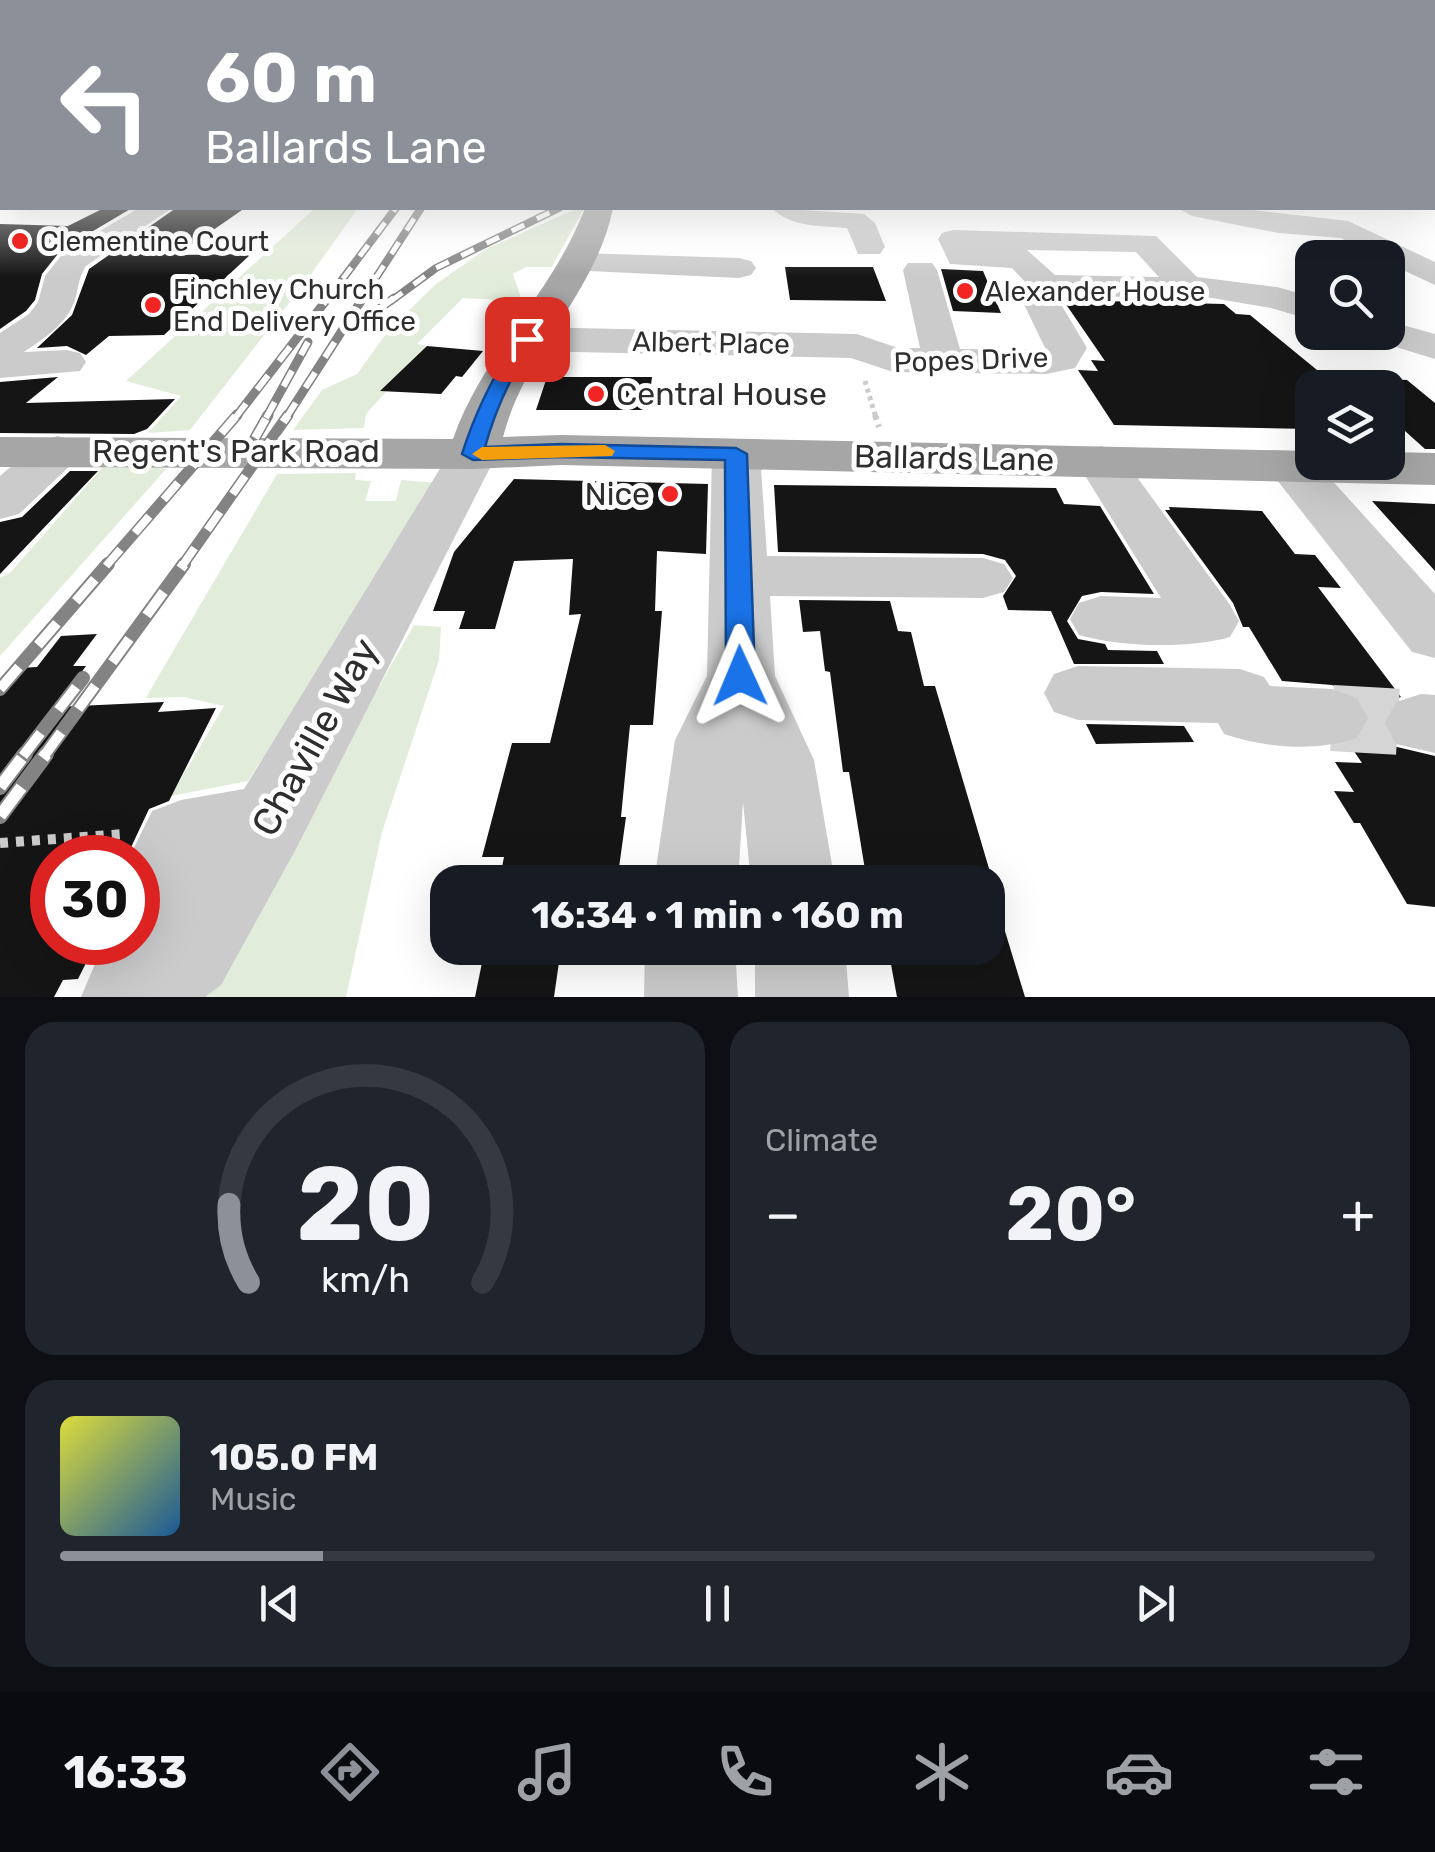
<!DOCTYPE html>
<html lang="en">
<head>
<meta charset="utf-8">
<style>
	:root { --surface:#171b24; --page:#20242c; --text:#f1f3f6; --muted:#9ea1a6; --line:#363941; --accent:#8c9099 }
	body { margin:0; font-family:Rubik,sans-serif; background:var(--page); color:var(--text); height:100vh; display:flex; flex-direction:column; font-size:38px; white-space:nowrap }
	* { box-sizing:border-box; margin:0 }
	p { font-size:32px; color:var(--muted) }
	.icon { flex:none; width:55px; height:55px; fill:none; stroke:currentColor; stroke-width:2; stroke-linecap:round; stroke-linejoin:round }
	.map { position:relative; height:997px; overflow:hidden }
	.side { display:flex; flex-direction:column; gap:25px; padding:25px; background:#0d0f14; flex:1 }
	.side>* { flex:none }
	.guide { position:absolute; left:0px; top:0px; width:1435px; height:210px; box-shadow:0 10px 40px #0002; background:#8c9099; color:#fff; overflow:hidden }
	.buttons { position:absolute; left:1295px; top:240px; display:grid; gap:20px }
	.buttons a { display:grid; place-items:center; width:110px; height:110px; border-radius:20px; background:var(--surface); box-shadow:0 10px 40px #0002; font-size:50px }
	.speed { position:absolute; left:30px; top:835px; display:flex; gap:20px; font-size:50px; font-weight:700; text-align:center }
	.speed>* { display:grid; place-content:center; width:130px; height:130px; border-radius:50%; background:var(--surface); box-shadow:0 10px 40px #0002; line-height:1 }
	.speed .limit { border:15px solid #d22; background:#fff; color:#111 }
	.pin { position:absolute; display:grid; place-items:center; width:85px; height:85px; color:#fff; margin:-42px; border-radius:20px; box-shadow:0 5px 15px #0006 }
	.me { position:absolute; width:110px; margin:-55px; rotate:359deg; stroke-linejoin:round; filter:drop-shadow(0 0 8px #0008) }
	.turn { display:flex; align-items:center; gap:35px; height:210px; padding:0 40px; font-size:45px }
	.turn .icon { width:130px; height:130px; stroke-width:2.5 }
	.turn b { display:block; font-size:70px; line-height:85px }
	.big { font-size:75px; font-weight:700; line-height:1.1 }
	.side .tile { flex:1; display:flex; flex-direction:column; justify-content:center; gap:15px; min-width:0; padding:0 35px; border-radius:30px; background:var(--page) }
	.side .dial { align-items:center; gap:0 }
	.dial svg { height:260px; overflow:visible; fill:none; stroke:var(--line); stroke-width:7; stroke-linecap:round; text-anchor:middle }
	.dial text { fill:var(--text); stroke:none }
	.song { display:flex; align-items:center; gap:30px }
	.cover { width:120px; height:120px; border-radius:15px; background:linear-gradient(135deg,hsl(60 70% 55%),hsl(210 70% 35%)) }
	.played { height:10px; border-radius:5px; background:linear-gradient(90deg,var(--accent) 20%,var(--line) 20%) }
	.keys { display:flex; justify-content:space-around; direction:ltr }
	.heat { display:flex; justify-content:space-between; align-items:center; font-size:55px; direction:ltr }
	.side .tiles { flex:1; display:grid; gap:25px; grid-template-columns:1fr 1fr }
	.tile:last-child { grid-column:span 2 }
	.trip { position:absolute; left:430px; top:865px; width:575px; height:100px; border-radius:30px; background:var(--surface); box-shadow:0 10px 40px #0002; font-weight:700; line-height:100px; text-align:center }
	.tabs { display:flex; height:160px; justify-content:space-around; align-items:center; background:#090b0e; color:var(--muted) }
	.tabs .icon { width:70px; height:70px }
	.tabs .active { color:var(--accent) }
	.tabs b { font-size:45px; color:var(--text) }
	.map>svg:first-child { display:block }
	.green { fill:#e2ecda }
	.building { fill:#151515 }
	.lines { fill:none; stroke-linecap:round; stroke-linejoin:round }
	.minor-tunnel { stroke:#d5d5d5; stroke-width:66; stroke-dasharray:66 32; stroke-linecap:butt }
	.path-far2 { stroke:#cbcbcb; stroke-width:5; stroke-dasharray:4 4; stroke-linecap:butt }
	.path-far1 { stroke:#cbcbcb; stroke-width:6; stroke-dasharray:5 5; stroke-linecap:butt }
	.path { stroke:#cbcbcb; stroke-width:10; stroke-dasharray:8 8; stroke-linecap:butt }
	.minor { fill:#cbcbcb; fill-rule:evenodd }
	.major { fill:#a6a6a6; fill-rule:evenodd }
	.rail-far4-casing { stroke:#838383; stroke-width:8 }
	.rail-far3-casing { stroke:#838383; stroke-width:9 }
	.rail-far2-casing { stroke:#838383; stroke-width:11 }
	.rail-far1-casing { stroke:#838383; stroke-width:14 }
	.rail-casing { stroke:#838383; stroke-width:16 }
	.rail-far4 { stroke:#fff; stroke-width:5; stroke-dasharray:14; stroke-linecap:butt }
	.rail-far3 { stroke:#fff; stroke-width:6; stroke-dasharray:18; stroke-linecap:butt }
	.rail-far2 { stroke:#fff; stroke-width:8; stroke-dasharray:22; stroke-linecap:butt }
	.rail-far1 { stroke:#fff; stroke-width:10; stroke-dasharray:29; stroke-linecap:butt }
	.rail { stroke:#fff; stroke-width:12; stroke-dasharray:36; stroke-linecap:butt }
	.route { fill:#1a73e8; stroke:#114b97; stroke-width:2.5 }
	.slow { fill:#f59e0b }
	.poi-dot { fill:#f12523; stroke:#fff; stroke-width:4 }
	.labels { text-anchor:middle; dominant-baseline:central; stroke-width:10; stroke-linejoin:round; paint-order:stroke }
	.far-poi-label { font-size:28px; fill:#2e2e2e; stroke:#fff; text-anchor:start }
	.far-street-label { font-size:28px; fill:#2e2e2e; stroke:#fff }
	.poi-label { font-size:32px; fill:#2e2e2e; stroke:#fff; text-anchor:start }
	.street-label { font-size:32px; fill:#2e2e2e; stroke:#fff }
	.near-street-label { font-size:38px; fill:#2e2e2e; stroke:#fff }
</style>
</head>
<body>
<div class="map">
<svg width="1435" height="997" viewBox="0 0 1435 997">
	<rect width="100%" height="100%" fill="#fff"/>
	<g class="green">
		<path d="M315,208H358L307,280L190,430L148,433L181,396L126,381Z"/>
		<path d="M578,208H584L552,267H526L513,274L522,301L463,298L417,344L427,346L366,414L364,428L293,430L322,390L357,374L388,331L436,284L486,249Z"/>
		<path d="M157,467L166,469L0,656V578L10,573L102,468Z"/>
		<path d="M356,473L355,480L371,481L365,501H396L401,480L438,483L248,781L171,796L224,706L184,697L146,698L162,670L277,474Z"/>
		<path d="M414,625L441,627L439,660L382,832L346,997H202Z"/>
	</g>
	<g class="building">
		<path d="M104,208H132L61,250L42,274L35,300L26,311L0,329V224L68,226Z"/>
		<path d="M176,208H245L177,255L251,254L164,335L109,336L86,355L67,346L37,348L72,315L89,269Z"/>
		<path d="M785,267H873L886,301L790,300Z"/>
		<path d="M941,269L983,271L1001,313L953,311Z"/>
		<path d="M1063,300L1224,304L1236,314L1250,315L1339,388H1312V429L1114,425L1078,370L1098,371L1091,360L1105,361Z"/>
		<path d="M427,346L483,351L462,377L456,376L441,394L380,391Z"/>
		<path d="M58,377L26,403L175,399L147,429L134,434L0,433V382Z"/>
		<path d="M547,377H652L648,410H536Z"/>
		<path d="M1388,379L1407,380L1435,403V449H1425L1405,431H1388Z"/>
		<path d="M70,471H98L0,574V522L22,517Z"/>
		<path d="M514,479L708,484L706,554L657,551L655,611H662L653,725H630L621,817H626L617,882H499L504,857H482L512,743H550L581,614L569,615L573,559L514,561L495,629H459L465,611H433L454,552Z"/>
		<path d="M774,485L1056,488L1064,504L1100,506L1154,594L1101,592L1082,596L1067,621L1078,639L1105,644L1108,650L1157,651L1164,664H1074L1051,611L1008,610L1003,596L1016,576L1005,560L983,554L778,552Z"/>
		<path d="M1372,501L1435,504V571Z"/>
		<path d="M1169,507L1262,511L1295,554L1315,555L1341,588L1318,587L1401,697L1393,700L1382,721L1393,746L1435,756V907L1407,904L1360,823H1354L1334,791L1354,792L1335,762L1362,763L1349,744L1360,740L1371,720L1360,696L1332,685L1282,681L1249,627H1243L1233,603L1165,510H1170Z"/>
		<path d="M799,600L890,601L898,631L911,632L924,686H935L993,882H867L849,772H843L830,672L825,671L820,631L803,632Z"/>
		<path d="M97,634L73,666H86L56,707L164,702L158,712L216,708L169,801L149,809L126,858H52V942L95,945L78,979L63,980L54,997H0V691L18,668L37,667L61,636Z"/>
		<path d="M1086,724L1184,726L1194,742L1096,744Z"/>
		<path d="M994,895L1025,997H897L888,948H988V896Z"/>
		<path d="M485,948H561L554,997H475Z"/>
	</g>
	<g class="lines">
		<path class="minor-tunnel" d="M1332,718L1421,723"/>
		<path class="path-far2" d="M865,381L876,418"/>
		<path class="path-far1" d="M875,415L879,427"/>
		<path class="path" d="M0,843L124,834"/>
		<g class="minor">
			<rect x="0" y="156" width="2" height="14"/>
			<path d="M139,208H172L86,266C77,279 79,292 73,305C63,327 43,339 24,352L66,350L80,353L86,362L80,371L0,378V333L29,314L38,302L45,276L64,252Z"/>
			<path d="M772,208L864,214L875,223L885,247L880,254H858L847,228C823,226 789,227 772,208Z"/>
			<path d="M1178,208H1236L1348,221L1435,262V285L1388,263V258H1377L1341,238L1279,233L1192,216Z"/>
			<path d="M953,230L1156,236L1197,277L1277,287L1312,297V320L1271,308L1212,298L1056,296L1087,348L1075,368L1046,374L893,372L851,358L527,351L513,347L507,339L513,331L527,327L857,334L898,348H920L903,270L908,263H932L937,270L960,349L1046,350L1019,294L1027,284L1012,268L950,264L938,239L942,233ZM1027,250L1136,252L1159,277L1055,275Z"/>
			<path d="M579,253L739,258L751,261L756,268L751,275L739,278L567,270L563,263L567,256Z"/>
			<path d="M1388,321L1435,334V359L1373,340L1368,332H1388Z"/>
			<path d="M58,436L75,441L82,451L75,461L19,514L0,519V476L41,441Z"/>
			<path d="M473,439L490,444L497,454L297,847L221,985L205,997H81L95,964L104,957L98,942H138V858H129L152,811L181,800L244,789L449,454L456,444Z"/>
			<path d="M736,439L753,444L760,454L767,556L983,558L1004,564L1013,578L1004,592L983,598L770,596L775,676L814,760L835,882H751L743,802L738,882H654L675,740L707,676L712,454L719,444Z"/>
			<path d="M1101,446L1118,451L1230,605L1239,621L1230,637C1190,649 1119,647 1079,635L1070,619L1079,603L1101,596L1161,598L1076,461L1084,451Z"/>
			<path d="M1291,451L1309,455L1435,594V658L1412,652L1266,466L1273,455Z"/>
			<path d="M1078,666L1240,669L1264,677L1270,686L1332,689L1357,698L1368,718L1357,738C1316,752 1265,748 1224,734L1218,723L1078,720L1054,712L1044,693L1054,674Z"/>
			<path d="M1421,694L1435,695V753L1396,744L1385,723L1396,702Z"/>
			<path d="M645,948H735L738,997H644Z"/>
			<path d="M755,948H845L849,997H755Z"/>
		</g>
		<path class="major" d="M585,208H613C596,293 526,349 503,437L561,435L1312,451V462H1388V452L1435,453V485L561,465L473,469L0,467V437L453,439C483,353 553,293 585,208Z"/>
		<defs>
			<g id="rail-far4">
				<path d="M326,301L396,208"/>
				<path d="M361,301L421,208"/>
				<path d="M391,301L436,268L559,208"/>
			</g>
			<g id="rail-far3">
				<path d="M352,329L394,298"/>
				<path d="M235,418L328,298"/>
				<path d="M266,418L308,342"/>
				<path d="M286,418L363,298"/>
			</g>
			<g id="rail-far2">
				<path d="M255,438L268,415"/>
				<path d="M106,566L237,415"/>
				<path d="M182,566L288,415"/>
			</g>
			<g id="rail-far1">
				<path d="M0,689L108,564"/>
				<path d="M23,756L83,678"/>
				<path d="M44,756L184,564"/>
			</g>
			<g id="rail">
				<path d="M0,787L25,754"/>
				<path d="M0,816L46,754"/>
			</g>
		</defs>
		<use href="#rail-far4" class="rail-far4-casing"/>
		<use href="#rail-far3" class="rail-far3-casing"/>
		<use href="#rail-far2" class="rail-far2-casing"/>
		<use href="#rail-far1" class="rail-far1-casing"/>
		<use href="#rail" class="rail-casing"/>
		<use href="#rail-far4" class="rail-far4"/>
		<use href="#rail-far3" class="rail-far3"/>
		<use href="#rail-far2" class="rail-far2"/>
		<use href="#rail-far1" class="rail-far1"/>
		<use href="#rail" class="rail"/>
	</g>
	<linearGradient id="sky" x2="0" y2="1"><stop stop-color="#9ac3ea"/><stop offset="0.5" stop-color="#fff"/><stop offset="1" stop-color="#fff" stop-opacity="0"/></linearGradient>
	<rect width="1435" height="276" fill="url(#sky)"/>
	<path class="route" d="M521,335L535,339C512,373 496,407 485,447L562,444L736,448L747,454L755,676L751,683L740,687L730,683L726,676L725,460L562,457L473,460L462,454C476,410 494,373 521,335Z"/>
	<path class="slow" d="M605,445L615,451L612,456L482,460L472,454L482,447Z"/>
	<g class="poi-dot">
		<circle cx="20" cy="241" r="10"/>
		<circle cx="965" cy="291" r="10"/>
		<circle cx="153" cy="305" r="10"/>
		<circle cx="596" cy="394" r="10"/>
		<circle cx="670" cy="494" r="10"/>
	</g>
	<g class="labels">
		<g class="far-poi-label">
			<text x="40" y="241">Clementine Court</text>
			<text x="173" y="289">Finchley Church<tspan x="173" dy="32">End Delivery Office</tspan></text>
			<text x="985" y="291">Alexander House</text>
		</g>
		<g class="far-street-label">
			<text transform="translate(711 343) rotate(1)">Albert Place</text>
			<text transform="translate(971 360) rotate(-2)">Popes Drive</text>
		</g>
		<g class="poi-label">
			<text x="616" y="394">Central House</text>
			<text x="650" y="494" text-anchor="end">Nice</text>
		</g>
		<g class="street-label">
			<text x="236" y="451">Regent's Park Road</text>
			<text transform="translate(954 458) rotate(1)">Ballards Lane</text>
		</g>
		<g class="near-street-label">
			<text transform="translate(315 737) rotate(-61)">Chaville Way</text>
		</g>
	</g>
</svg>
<div class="buttons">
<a><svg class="icon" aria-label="search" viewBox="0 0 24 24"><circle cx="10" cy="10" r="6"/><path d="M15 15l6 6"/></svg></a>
<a><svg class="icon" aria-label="layers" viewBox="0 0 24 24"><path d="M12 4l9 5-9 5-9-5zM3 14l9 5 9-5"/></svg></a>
</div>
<div class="speed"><div class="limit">30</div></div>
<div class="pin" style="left:527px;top:339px;background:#d93025"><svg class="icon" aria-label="arrive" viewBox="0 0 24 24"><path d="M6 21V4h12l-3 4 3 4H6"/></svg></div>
<svg class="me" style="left:740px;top:676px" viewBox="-20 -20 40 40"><path d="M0-17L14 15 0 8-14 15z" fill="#1a73e8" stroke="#fff" stroke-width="4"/></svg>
<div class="trip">16:34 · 1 min · 160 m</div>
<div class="guide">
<div class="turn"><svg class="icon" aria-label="left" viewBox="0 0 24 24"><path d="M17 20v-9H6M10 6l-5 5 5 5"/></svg><div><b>60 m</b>Ballards Lane</div></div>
</div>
</div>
<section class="side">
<div class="tiles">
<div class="tile dial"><svg viewBox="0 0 100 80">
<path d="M14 69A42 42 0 1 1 86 69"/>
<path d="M14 69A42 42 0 0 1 8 45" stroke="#8c9099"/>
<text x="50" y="56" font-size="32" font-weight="700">20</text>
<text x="50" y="72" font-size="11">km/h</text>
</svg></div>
<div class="tile"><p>Climate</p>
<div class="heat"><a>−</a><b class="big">20°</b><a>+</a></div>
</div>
<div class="tile">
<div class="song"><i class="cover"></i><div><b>105.0 FM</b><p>Music</p></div></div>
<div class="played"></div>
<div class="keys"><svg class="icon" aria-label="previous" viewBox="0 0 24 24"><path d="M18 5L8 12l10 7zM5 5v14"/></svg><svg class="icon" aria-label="pause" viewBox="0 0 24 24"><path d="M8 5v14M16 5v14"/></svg><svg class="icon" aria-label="next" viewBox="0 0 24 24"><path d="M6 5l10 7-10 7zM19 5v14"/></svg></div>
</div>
</div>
</section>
<nav class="tabs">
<b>16:33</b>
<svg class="icon active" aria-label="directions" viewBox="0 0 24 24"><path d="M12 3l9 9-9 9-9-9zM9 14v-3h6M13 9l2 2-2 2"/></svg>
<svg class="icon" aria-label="music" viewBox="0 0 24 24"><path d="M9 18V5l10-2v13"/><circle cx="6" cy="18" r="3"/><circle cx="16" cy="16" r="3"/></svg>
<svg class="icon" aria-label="phone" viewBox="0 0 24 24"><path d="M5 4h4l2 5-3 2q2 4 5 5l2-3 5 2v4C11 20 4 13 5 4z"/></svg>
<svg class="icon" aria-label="climate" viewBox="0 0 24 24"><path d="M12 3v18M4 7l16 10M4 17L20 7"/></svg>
<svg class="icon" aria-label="car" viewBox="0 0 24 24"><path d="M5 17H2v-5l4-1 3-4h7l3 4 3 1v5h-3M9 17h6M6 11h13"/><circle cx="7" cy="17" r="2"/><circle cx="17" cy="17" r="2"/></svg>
<svg class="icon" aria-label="filters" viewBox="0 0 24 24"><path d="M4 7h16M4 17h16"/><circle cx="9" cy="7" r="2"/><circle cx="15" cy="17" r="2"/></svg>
</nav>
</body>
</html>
